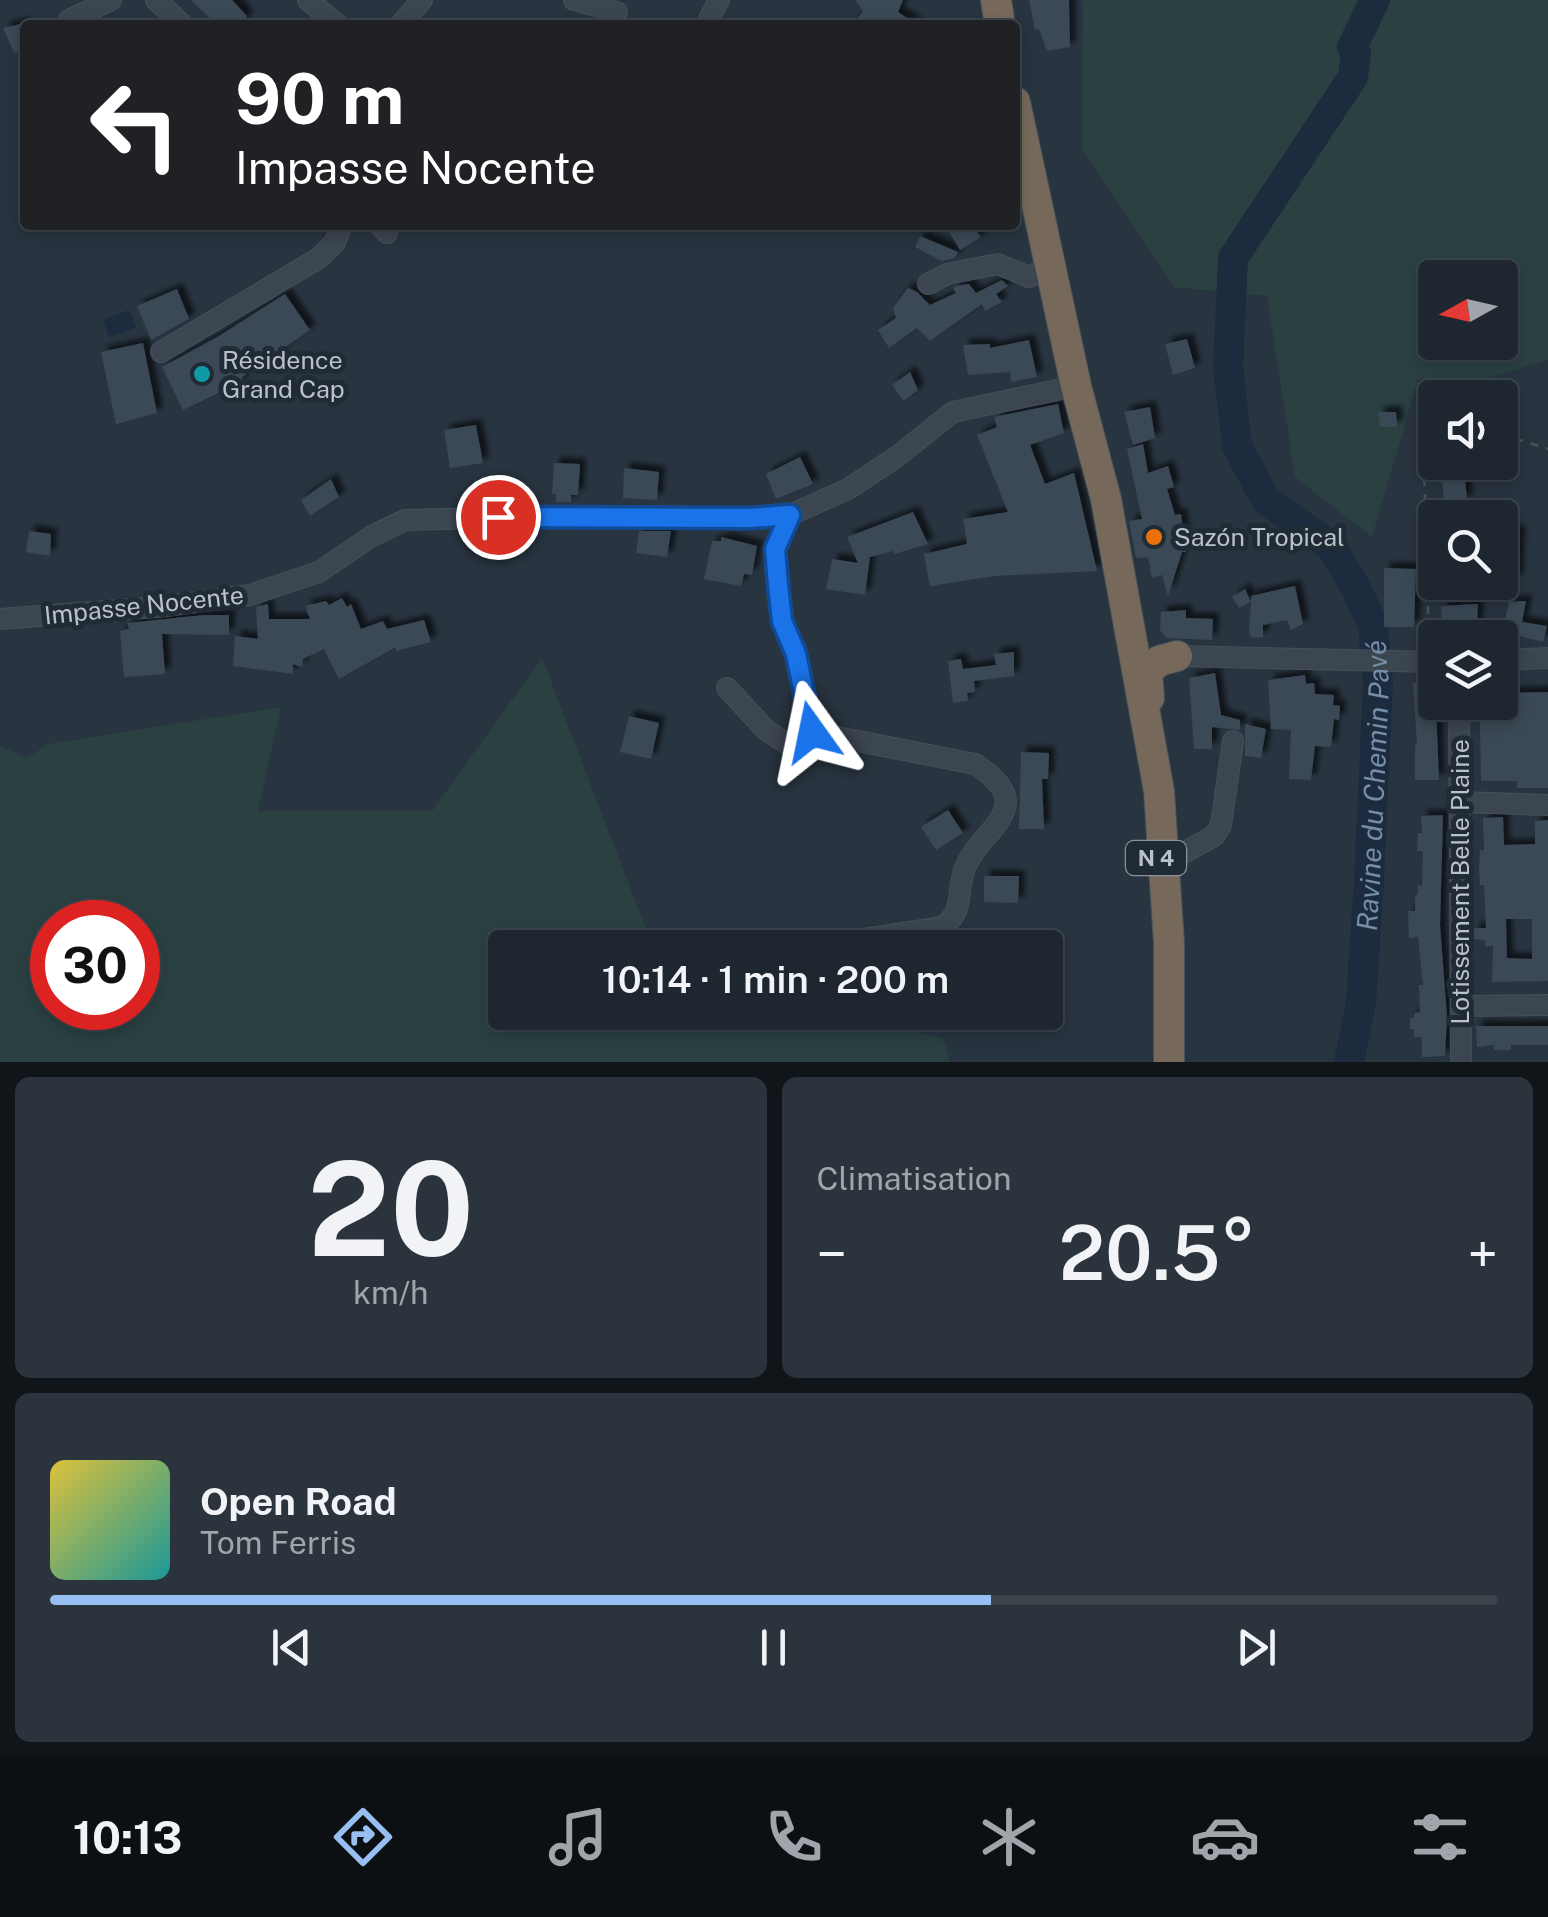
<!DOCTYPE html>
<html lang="fr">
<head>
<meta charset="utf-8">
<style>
	:root { --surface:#1e2730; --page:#2b333c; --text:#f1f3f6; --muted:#a1a5ab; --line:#3c444c; --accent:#98bff1 }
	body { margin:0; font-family:"Public Sans",sans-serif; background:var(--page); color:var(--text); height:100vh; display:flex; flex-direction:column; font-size:38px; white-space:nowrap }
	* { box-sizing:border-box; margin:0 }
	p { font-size:32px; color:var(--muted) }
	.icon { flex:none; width:55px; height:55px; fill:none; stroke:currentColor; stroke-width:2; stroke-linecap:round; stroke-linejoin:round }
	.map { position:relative; height:1062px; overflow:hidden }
	.side { display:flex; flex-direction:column; gap:15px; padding:15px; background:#10151a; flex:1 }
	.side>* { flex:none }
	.hud { position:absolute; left:20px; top:20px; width:1000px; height:210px; border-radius:10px; box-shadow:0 5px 15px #0003,0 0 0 2px var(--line); background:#202124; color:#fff; overflow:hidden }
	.needle { width:65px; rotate:262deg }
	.tools { position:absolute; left:1418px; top:260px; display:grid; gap:20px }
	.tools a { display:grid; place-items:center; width:100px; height:100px; border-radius:10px; background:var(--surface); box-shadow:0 5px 15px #0003,0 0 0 2px var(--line); font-size:50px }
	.speed { position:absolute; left:30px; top:900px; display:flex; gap:20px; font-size:50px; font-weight:700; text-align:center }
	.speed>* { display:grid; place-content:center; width:130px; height:130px; border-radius:50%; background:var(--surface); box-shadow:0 5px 15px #0003,0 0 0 2px var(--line); line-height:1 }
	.speed .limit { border:15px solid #d22; background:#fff; color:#111 }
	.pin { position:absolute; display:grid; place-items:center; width:85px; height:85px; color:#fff; margin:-42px; border:5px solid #fff; border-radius:50%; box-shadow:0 2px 10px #0007 }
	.me { position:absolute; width:110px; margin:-55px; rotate:348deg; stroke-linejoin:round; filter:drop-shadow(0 0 8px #0008) }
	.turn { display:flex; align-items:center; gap:35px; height:210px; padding:0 50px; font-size:45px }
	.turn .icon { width:130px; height:130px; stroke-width:2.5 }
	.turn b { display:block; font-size:70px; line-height:85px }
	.big { font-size:75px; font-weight:600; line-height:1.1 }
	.side .widget { flex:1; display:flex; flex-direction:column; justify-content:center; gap:15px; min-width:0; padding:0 35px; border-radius:15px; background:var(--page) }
	.side .dial { align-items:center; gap:0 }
	.dial b { font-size:130px; line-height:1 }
	.song { display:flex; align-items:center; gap:30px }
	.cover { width:120px; height:120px; border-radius:15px; background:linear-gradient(135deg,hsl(50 70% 55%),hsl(180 70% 35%)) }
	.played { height:10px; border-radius:5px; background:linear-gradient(90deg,var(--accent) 65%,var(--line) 65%) }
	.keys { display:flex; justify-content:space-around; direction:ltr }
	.heat { display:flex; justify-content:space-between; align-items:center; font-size:55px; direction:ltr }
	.side .tiles { flex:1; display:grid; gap:15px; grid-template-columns:1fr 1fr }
	.widget:last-child { grid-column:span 2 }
	.trip { position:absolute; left:488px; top:930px; width:575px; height:100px; border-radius:10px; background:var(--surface); box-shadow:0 5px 15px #0003,0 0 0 2px var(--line); font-weight:600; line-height:100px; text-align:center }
	.menu { display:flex; height:160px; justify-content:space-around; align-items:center; background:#0c1013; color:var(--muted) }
	.menu .icon { width:70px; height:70px }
	.menu .active { color:var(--accent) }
	.menu b { font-size:45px; color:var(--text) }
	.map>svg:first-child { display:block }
	.green { fill:#2a4041; fill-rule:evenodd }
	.water { fill:#1c2c3e }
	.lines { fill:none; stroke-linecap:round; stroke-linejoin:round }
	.river { stroke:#1c2c3e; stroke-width:30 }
	.building { fill:#3b4856; fill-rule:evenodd; filter:url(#shadow) }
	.minor-casing { stroke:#464f5a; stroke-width:22 }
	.highway-casing { stroke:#47515b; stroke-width:32 }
	.path { stroke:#445959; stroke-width:2.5; stroke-dasharray:8 8; stroke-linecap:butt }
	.minor { stroke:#3c4650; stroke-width:20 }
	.highway { stroke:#76695a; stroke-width:30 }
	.route-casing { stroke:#114b97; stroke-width:25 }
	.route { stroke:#1a73e8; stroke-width:18 }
	.culture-dot { fill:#0f9aa8; stroke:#212b36; stroke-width:4 }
	.food-dot { fill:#e8710a; stroke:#212b36; stroke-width:4 }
	.labels { text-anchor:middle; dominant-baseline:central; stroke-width:10; stroke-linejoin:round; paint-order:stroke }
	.shield { fill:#212b36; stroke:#8b949e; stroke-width:2.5 }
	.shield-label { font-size:22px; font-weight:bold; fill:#b9c1ca }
	.poi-label { font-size:25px; fill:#b9c1ca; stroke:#212b36; text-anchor:start }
	.street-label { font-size:25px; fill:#b9c1ca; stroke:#212b36 }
	.water-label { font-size:28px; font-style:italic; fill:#758da6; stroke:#212b36 }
</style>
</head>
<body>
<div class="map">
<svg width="1548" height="1062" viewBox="0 0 1548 1062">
	<defs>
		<filter id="shadow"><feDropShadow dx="6" dy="-6" stdDeviation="2.5" flood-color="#0009"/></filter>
	</defs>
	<rect width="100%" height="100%" fill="#283440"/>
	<g class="green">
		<path d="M1083,0H1548V360L1484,379H1418L1372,537L1295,477L1267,296L1174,287L1082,149ZM1435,278H1500V342H1435Z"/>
		<path d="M542,658L653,947L505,948V1012L830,1013L943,1038L950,1062H0V746L27,758L48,744L281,707L258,811H432ZM52,922H138V1008H52Z"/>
	</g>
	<path class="water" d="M129,310L136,327L109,337L103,320Z"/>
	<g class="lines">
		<path class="river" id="s1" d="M1349,1062L1361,1003L1369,880L1378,685L1373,625L1355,586L1331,546L1266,500L1237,446L1228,367L1233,258L1353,77L1356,53L1352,47L1375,0"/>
	</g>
	<g class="building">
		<path d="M191,0H232L247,16L241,25H217Z"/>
		<path d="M855,0H903L898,12L918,25H853L863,11Z"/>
		<path d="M1029,0H1069L1070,47L1047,51L1039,29L1035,30Z"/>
		<path d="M25,23V49L14,53L3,28Z"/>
		<path d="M945,225H972L981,237L960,250Z"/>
		<path d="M920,236L958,252L955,258L942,261L915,247Z"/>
		<path d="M1002,280L1008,286L996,294L1002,302L985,311L982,304L930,341L917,328L889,348L878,330L896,318L893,308L908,288L917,292L930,305L956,293L953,288L956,286L969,284L976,293Z"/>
		<path d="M177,289L189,319L151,340L137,306Z"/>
		<path d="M285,294L310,330L241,378L243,381L183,410L162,367L219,336Z"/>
		<path d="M1187,339L1195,368L1173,375L1165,344Z"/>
		<path d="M1029,340L1037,377L1011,382L1010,372L968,375L963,345L990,344V348Z"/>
		<path d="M143,343L157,413L116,424L101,352Z"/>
		<path d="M910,372L918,390L904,401L892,385Z"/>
		<path d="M1058,404L1064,433L1030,445L1045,484L1074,473L1097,571L995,576L930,586L924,554L967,544L963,519L1008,512L977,435L997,427L994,417Z"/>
		<path d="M1150,407L1155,438L1133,445L1124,412Z"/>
		<path d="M1378,412H1396L1397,427H1380Z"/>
		<path d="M476,425L483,463L450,468L444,430Z"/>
		<path d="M1143,444L1148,473L1168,466L1174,487L1167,489L1175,515L1181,514L1186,552H1182L1168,596L1162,575L1152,578L1148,557L1136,558L1129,521L1142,519L1127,449Z"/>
		<path d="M800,457L813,484L776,499L766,474Z"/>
		<path d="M554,463L580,464L578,495H571V502H556V494H552Z"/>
		<path d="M1464,465L1467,501L1444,503L1441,466Z"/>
		<path d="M624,468L659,472L657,500L623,498Z"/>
		<path d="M331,479L339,497L310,516L301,500Z"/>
		<path d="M913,512L928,544L894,554L893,551L870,557L865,595L826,589L832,559L858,563L847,537Z"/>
		<path d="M1500,530L1519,531L1517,580L1500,579Z"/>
		<path d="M29,531L51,534L50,556L26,552Z"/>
		<path d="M639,531H671L667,557L636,553Z"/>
		<path d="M721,537L757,546L752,575L744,574L741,586L704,579L712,541H721Z"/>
		<path d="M1384,568L1416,569L1414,627H1384Z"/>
		<path d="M1295,586L1303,624L1291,630L1287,620L1263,625V637L1251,638L1249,631L1251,602L1239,608L1232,597L1245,589L1251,602V596Z"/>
		<path d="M342,598L347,607L351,604L361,629L383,621L387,629L424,620L431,642L396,651V647L339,679L324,649L303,659L302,667L293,664V674L233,666L235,636L258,639L256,607L268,604L269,619H310L305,606L326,601L329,605Z"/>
		<path d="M1526,601L1522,622L1547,626L1543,642L1520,636L1519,639L1501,638L1509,602Z"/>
		<path d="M1478,604L1476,638H1443L1441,606Z"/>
		<path d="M1186,610V618L1213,619L1212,640L1166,638L1160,630L1161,612Z"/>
		<path d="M204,615H229V635L162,634L165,674L124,677L120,631L129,629L127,623Z"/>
		<path d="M1014,652V676L974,681L975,692L967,693L968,701L953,703L948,661L961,659L963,669L996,665L994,654Z"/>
		<path d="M1215,673L1221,715L1240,720V730L1212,727V749H1194L1189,678Z"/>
		<path d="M1305,675L1306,684L1314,683L1315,694L1334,695L1333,705L1340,706L1339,720L1334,719L1331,747L1315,746L1311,780L1289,779L1291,730L1271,729L1268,680Z"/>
		<path d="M1413,683H1435L1439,780H1415V745H1417Z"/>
		<path d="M1548,692V788H1517V781H1481L1480,723L1487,702H1500V693Z"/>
		<path d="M629,716L659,723L651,759L620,752Z"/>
		<path d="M1245,724L1266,729L1261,758L1245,756Z"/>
		<path d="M1021,752L1049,753L1048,779H1042L1044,829H1019Z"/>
		<path d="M948,810L963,833L936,850L921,827Z"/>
		<path d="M1443,815L1440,925L1447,1017L1445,1056L1422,1057V1037H1414V1029H1410V1018H1414V1013L1420,1012L1419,985H1423L1418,937L1409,938L1408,911H1415V895H1418V885L1422,886L1423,851H1417L1418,833H1422L1421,816Z"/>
		<path d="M1503,817L1504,845L1535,844V821L1548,820V981L1492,982L1493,946H1485V940L1474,939V928H1486L1484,885H1480L1479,868L1480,850H1484L1483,818ZM1506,919H1532V959L1507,958Z"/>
		<path d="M984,876H1019L1018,903L984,902Z"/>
		<path d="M1476,1026H1548V1045H1511V1050H1494V1045L1477,1047Z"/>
	</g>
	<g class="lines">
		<defs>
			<g id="minor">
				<path d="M156,0L183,25"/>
				<path d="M308,0L338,25"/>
				<path d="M574,0L617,12"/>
				<path d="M71,25L69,20L111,0"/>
				<path d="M400,25L422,0"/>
				<path d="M706,25L719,0"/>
				<path d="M379,225L387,233"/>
				<path d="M928,284L947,274L998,264L1029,277L1050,267"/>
				<path d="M161,352L319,258L335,242L342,225"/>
				<path d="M0,619L158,607L250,595L319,572L372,536L405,520L554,516L750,518L790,515L848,489L895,458L953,412L1076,386"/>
				<path d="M1177,656L1435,662"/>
				<path d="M1500,660L1548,658"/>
				<path d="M727,688L766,730L789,745L812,732L796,654L782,621L775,549L790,515"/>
				<path d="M1459,702L1461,1062"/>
				<path d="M1460,802L1548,805"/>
				<path d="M1165,863L1214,836L1221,825L1233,741"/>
				<path d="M804,948L943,927C965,909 956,895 964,871C978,828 1044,809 975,764L812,732"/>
				<path d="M1462,1006L1548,1005"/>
			</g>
			<g id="highway">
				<path d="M996,0L1000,25"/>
				<path d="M1015,102L1076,386L1106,499L1159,791L1169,943V1062"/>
				<path d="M1149,698L1147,672L1159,661L1177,656"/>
			</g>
		</defs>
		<use href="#minor" class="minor-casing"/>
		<use href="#highway" class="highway-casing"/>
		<g class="path">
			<path d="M1423,430L1429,645"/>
			<path d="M1500,434L1548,449"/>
		</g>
		<use href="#minor" class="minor"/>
		<use href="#highway" class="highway"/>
	</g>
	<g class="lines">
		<defs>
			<path id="route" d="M498,517L750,518L790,515L775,549L778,585L782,621L796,654L812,732"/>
		</defs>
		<use href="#route" class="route-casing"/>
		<use href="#route" class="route"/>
	</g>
	<circle class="culture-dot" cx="202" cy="374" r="10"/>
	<circle class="food-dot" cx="1154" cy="537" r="10"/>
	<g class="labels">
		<rect class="shield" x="1126" y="841" width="60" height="34" rx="8"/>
		<g class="shield-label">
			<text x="1156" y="858">N 4</text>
		</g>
		<g class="poi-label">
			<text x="222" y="360">Résidence<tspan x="222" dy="29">Grand Cap</tspan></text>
			<text x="1174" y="537">Sazón Tropical</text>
		</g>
		<g class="street-label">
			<text transform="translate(144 605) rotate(-6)">Impasse Nocente</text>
			<text transform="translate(1460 882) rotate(-90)">Lotissement Belle Plaine</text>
		</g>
		<g class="water-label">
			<text stroke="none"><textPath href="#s1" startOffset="278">Ravine du Chemin Pavé</textPath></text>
		</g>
	</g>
</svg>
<div class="tools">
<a><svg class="needle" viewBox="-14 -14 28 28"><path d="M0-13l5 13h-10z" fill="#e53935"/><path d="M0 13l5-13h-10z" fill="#a1a5ab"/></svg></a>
<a><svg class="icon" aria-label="sound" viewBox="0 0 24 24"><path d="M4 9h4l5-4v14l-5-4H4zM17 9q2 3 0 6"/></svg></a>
<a><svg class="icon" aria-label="search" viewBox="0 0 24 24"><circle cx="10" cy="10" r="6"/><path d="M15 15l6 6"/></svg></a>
<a><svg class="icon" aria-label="layers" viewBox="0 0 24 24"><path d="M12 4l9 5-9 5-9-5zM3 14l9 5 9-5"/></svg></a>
</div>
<div class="speed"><div class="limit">30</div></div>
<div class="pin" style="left:498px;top:517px;background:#d93025"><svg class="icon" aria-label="arrive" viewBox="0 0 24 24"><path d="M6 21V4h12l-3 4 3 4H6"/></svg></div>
<svg class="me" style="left:812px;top:732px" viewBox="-20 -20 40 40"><path d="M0-17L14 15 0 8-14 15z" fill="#1a73e8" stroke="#fff" stroke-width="4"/></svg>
<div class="trip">10:14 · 1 min · 200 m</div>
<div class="hud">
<div class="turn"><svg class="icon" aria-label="left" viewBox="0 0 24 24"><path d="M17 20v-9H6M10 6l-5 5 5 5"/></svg><div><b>90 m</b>Impasse Nocente</div></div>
</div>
</div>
<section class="side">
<div class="tiles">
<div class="widget dial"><b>20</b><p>km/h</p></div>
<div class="widget"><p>Climatisation</p>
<div class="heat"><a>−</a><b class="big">20.5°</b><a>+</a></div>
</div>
<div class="widget">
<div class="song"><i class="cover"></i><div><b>Open Road</b><p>Tom Ferris</p></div></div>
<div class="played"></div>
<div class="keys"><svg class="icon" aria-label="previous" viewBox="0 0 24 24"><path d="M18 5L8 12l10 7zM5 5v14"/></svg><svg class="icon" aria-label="pause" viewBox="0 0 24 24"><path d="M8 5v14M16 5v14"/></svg><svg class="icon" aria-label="next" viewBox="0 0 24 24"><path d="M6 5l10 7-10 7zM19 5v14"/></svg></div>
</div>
</div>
</section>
<nav class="menu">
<b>10:13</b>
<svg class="icon active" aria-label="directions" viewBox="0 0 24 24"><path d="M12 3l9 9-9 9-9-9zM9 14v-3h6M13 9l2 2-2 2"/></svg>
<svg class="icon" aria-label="music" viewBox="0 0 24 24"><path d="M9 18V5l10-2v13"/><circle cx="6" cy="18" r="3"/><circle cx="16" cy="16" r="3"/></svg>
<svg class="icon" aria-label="phone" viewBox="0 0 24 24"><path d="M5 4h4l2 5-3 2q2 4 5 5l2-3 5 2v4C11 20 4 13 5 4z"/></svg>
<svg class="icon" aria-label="climate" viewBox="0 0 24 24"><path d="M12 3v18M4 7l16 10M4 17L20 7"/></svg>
<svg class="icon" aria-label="car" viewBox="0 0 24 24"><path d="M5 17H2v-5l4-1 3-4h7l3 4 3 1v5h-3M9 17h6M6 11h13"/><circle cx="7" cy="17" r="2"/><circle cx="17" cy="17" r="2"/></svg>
<svg class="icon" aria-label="filters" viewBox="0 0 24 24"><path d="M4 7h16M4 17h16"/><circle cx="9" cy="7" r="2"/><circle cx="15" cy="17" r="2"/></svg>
</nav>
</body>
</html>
